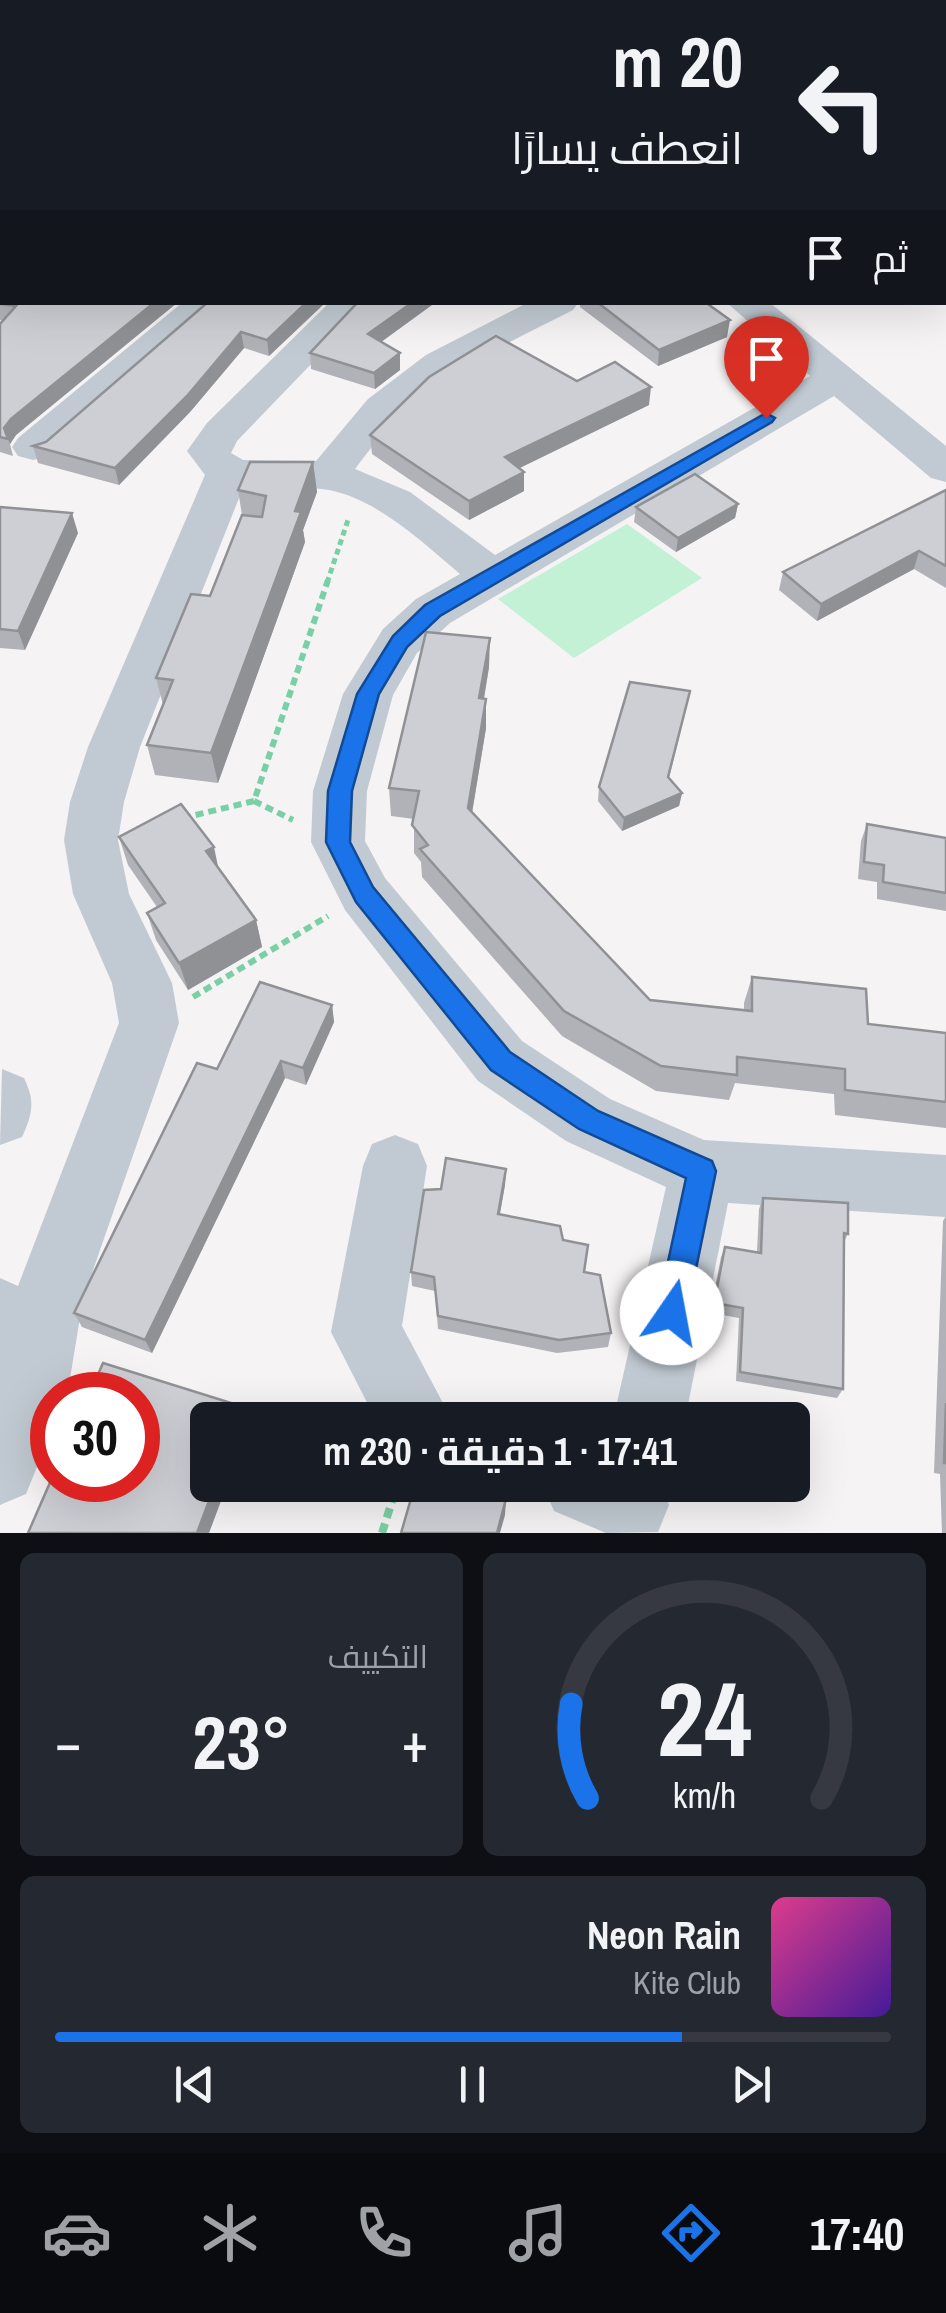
<!DOCTYPE html>
<html lang="ar">
<head>
<meta charset="utf-8">
<style>
	:root { --surface:#171b24; --page:#242831; --text:#f1f3f6; --muted:#9ea1a6; --line:#363941; --accent:#1a73e8 }
	body { margin:0; font-family:"Archivo Narrow",Cairo,sans-serif; background:var(--page); color:var(--text); direction:rtl; height:100vh; display:flex; flex-direction:column; font-size:38px; white-space:nowrap }
	* { box-sizing:border-box; margin:0 }
	p { font-size:32px; color:var(--muted) }
	.icon { flex:none; width:55px; height:55px; fill:none; stroke:currentColor; stroke-width:2; stroke-linecap:round; stroke-linejoin:round }
	.map { position:relative; height:1533px; overflow:hidden; direction:ltr }
	.panel { display:flex; flex-direction:column; gap:20px; padding:20px; background:#0d0f14; flex:1 }
	.panel>* { flex:none }
	.top-card { position:absolute; left:0px; top:0px; width:948px; height:305px; box-shadow:0 10px 40px #0002; direction:rtl; background:#171b24; color:var(--text); overflow:hidden }
	.speed { position:absolute; left:30px; top:1372px; display:flex; gap:20px; font-size:50px; font-weight:700; text-align:center }
	.speed>* { display:grid; place-content:center; width:130px; height:130px; border-radius:50%; background:var(--surface); box-shadow:0 10px 40px #0002; line-height:1 }
	.speed .limit { border:15px solid #d22; background:#fff; color:#111 }
	.pin { position:absolute; display:grid; place-items:center; width:85px; height:85px; color:#fff; margin:-102px -42px; border-radius:50% 50% 50% 0; rotate:-45deg; box-shadow:0 0 10px #0007 }
	.pin .icon { rotate:45deg }
	.me { position:absolute; width:110px; margin:-55px; rotate:12deg; stroke-linejoin:round; filter:drop-shadow(0 0 8px #0008) }
	.turn { display:flex; align-items:center; gap:35px; height:210px; padding:0 40px; font-size:45px }
	.turn .icon { width:130px; height:130px; stroke-width:2.5 }
	.turn b { display:block; font-size:70px; line-height:85px }
	.then { display:flex; align-items:center; height:95px; padding:0 40px; background:#0003; gap:20px; font-size:38px }
	.big { font-size:75px; font-weight:700; line-height:1.1 }
	.panel .card { flex:1; display:flex; flex-direction:column; justify-content:center; gap:15px; min-width:0; padding:0 35px; border-radius:15px; background:var(--page) }
	.panel .dial { align-items:center; gap:0 }
	.dial svg { height:260px; overflow:visible; fill:none; stroke:var(--line); stroke-width:7; stroke-linecap:round; text-anchor:middle }
	.dial text { fill:var(--text); stroke:none }
	.song { display:flex; align-items:center; gap:30px }
	.cover { width:120px; height:120px; border-radius:15px; background:linear-gradient(135deg,hsl(330 70% 55%),hsl(260 70% 35%)) }
	.played { height:10px; border-radius:5px; background:linear-gradient(90deg,var(--accent) 75%,var(--line) 75%) }
	.keys { display:flex; justify-content:space-around; direction:ltr }
	.heat { display:flex; justify-content:space-between; align-items:center; font-size:55px; direction:ltr }
	.panel .tiles { flex:1; display:grid; gap:20px; grid-template-columns:1fr 1fr }
	.card:last-child { grid-column:span 2 }
	.trip { position:absolute; left:190px; top:1402px; width:620px; height:100px; border-radius:15px; background:var(--surface); box-shadow:0 10px 40px #0002; font-weight:700; line-height:100px; text-align:center; direction:rtl }
	.tab-bar { display:flex; height:160px; justify-content:space-around; align-items:center; background:#090b0e; color:var(--muted) }
	.tab-bar .icon { width:70px; height:70px }
	.tab-bar .selected { color:var(--accent) }
	.tab-bar b { font-size:45px; color:var(--text) }
	.map>svg:first-child { display:block }
	.green { fill:#c3f1d5 }
	.lines { fill:none; stroke-linecap:round; stroke-linejoin:round }
	.path-far2 { stroke:#7ad0a6; stroke-width:5; stroke-dasharray:6 4; stroke-linecap:butt }
	.path-far1 { stroke:#7ad0a6; stroke-width:6; stroke-dasharray:8 5; stroke-linecap:butt }
	.path { stroke:#7ad0a6; stroke-width:8; stroke-dasharray:10 6; stroke-linecap:butt }
	.minor { fill:#c1cad2; fill-rule:evenodd }
	.wall { fill:#b0b2b7 }
	.shaded-wall { fill:#909195 }
	.building { fill:#cdcfd5; stroke:#909195; stroke-width:2.5 }
	.route { fill:#1a73e8; stroke:#114b97; stroke-width:2.5 }
</style>
</head>
<body>
<div class="map">
<svg width="946" height="1533" viewBox="0 0 946 1533">
	<rect width="100%" height="100%" fill="#f5f3f3"/>
	<path class="green" d="M627,524L702,578L574,658L498,599Z"/>
	<g class="lines">
		<path class="path-far2" d="M327,583L349,517"/>
		<g class="path-far1">
			<path d="M254,801L293,820"/>
			<path d="M183,818L254,801L328,580"/>
			<path d="M193,997L328,916"/>
		</g>
		<path class="path" d="M382,1533L397,1485"/>
		<g class="minor">
			<path d="M946,114V134L945,135V115Z"/>
			<rect x="945" y="235" width="1" height="22"/>
			<path d="M183,302H226L48,456L33,460L18,456L12,447L18,438Z"/>
			<path d="M330,302H371L237,441L231,453L243,460L316,461L368,399L426,355L529,302H579L573,310C481,357 418,382 355,469L410,492L495,555L810,376L726,302H769L946,446V482L931,478L834,396L450,623L417,653L393,695L367,791L365,841L385,878L522,1041L610,1099L704,1140L946,1155V1217L728,1203L685,1420H613L666,1187L566,1141L478,1081L345,910L311,842L313,791L343,694L383,629L416,599L460,574C423,543 379,500 329,490C301,485 271,490 243,488L140,747L124,802L118,840L129,894L172,983L179,1023L83,1299L68,1391L66,1395H52V1430L26,1494L0,1505V1278L18,1286L119,1023L112,983L73,894L64,840L70,802L88,747L205,475L187,451L207,423Z"/>
			<path d="M2,1069L24,1078C35,1101 33,1113 22,1137L0,1145Z"/>
			<path d="M395,1135L418,1144L427,1166L402,1326L452,1420H376L331,1332L363,1166L372,1144Z"/>
			<path d="M543,1485H661L669,1505L658,1532L606,1533L554,1511Z"/>
		</g>
	</g>
	<g class="wall">
		<path d="M192,0H543V2H189Z"/>
		<path d="M933,0H946L945,118V2H933Z"/>
		<path d="M0,180L2,181V196L0,195Z"/>
		<path d="M0,247L178,302L16,435L10,444L13,456L0,452V323L3,321L0,320Z"/>
		<path d="M208,302H326L269,356L244,348L190,412L119,485L38,463L33,446L46,442Z"/>
		<path d="M358,302H436L381,342L400,353V370L375,389L311,369L310,353Z"/>
		<path d="M580,302H705L727,337L658,366L580,307Z"/>
		<path d="M577,381L649,405L520,468L524,491L469,520L372,454L370,435Z"/>
		<path d="M313,462L317,492L303,530L305,542L218,783L155,775L147,745L163,705L156,678L210,596L242,515L238,490Z"/>
		<path d="M946,490V588L914,569L817,621L779,590L783,572Z"/>
		<path d="M738,504L735,518L676,552L634,522L636,507Z"/>
		<path d="M0,507L78,533L25,650L0,648Z"/>
		<path d="M489,667L484,699L486,728L472,813L650,1000L744,1010V1003L752,977L868,1024L946,1033V1128L835,1115L834,1094L735,1083L729,1100L656,1091L562,1036L422,877L421,862L414,853V819L391,816L389,788Z"/>
		<path d="M687,705L669,778L682,793L679,806L622,831L598,801L599,787Z"/>
		<path d="M867,824L946,838V911L877,899V882L858,879L861,841Z"/>
		<path d="M119,837L219,868L256,920L262,947L188,990L156,940L147,913L157,907L128,865Z"/>
		<path d="M332,1005L334,1022L306,1085L285,1078L152,1353L82,1327L74,1313L217,1069Z"/>
		<path d="M506,1169L505,1185L500,1214L563,1240L584,1272L611,1333L608,1347L557,1353L438,1329L435,1291L412,1286L411,1272L441,1189Z"/>
		<path d="M763,1198L848,1234L844,1242L843,1389L837,1398L736,1381L739,1318L711,1313V1308L721,1257L725,1247L757,1252L759,1209Z"/>
		<path d="M946,1216V1533H942L940,1474L934,1473L943,1221Z"/>
	</g>
	<g class="shaded-wall">
		<path d="M155,302H178L16,435L10,444L4,428L11,419Z"/>
		<path d="M307,302H326L269,356L267,340Z"/>
		<path d="M413,302H436L370,350L368,334Z"/>
		<path d="M730,320L727,337L658,366L659,350Z"/>
		<path d="M241,332L244,348L190,412L119,485L115,468Z"/>
		<path d="M400,353V370L375,389L374,373Z"/>
		<path d="M651,387L649,405L505,475V457Z"/>
		<path d="M313,462L317,492L303,530L305,542L218,783L211,753Z"/>
		<path d="M524,472V491L469,520V501Z"/>
		<path d="M738,504L735,518L676,552L678,538Z"/>
		<path d="M72,513L78,533L25,650L18,631Z"/>
		<path d="M919,551L914,569L817,621L821,604Z"/>
		<path d="M490,638L489,667L479,727V698Z"/>
		<path d="M486,699V728L468,837V808Z"/>
		<path d="M682,793L679,806L622,831L624,818Z"/>
		<path d="M214,847L220,876L206,851Z"/>
		<path d="M256,920L262,947L188,990L179,963Z"/>
		<path d="M332,1005L334,1022L306,1085L303,1068Z"/>
		<path d="M281,1061L285,1078L152,1353L145,1340Z"/>
		<path d="M506,1169L505,1185L497,1229L498,1214Z"/>
		<path d="M244,1407L249,1420H239Z"/>
		<path d="M215,1485H227L209,1533H197Z"/>
		<path d="M506,1499L505,1515L500,1533H497Z"/>
	</g>
	<g class="building">
		<path d="M192,0H412L409,2H189Z"/>
		<path d="M462,0H541L540,2Z"/>
		<rect x="608" y="0" width="82" height="2"/>
		<path d="M793,0H865V2H792Z"/>
		<rect x="945" y="32" width="1" height="76"/>
		<path d="M2,167V181L0,180V169Z"/>
		<path d="M2,244V302H155L11,419L4,428L8,439L0,437V324L16,306L0,304V247Z"/>
		<path d="M208,302H307L267,340L241,332L187,396L115,468L33,446L46,442Z"/>
		<path d="M358,302H413L368,334L400,353L374,373L310,353Z"/>
		<path d="M597,302H705L730,320L659,350Z"/>
		<path d="M496,336L577,381L615,362L651,387L505,457L524,472L469,501L370,435L429,377Z"/>
		<path d="M250,462H313L295,511L301,512L211,753L147,745L173,680L156,678L191,594L210,596L242,515L262,517L266,496L238,490Z"/>
		<path d="M695,474L738,504L678,538L636,507Z"/>
		<path d="M946,490V566L919,551L821,604L783,572Z"/>
		<path d="M0,507L72,513L18,631L0,629Z"/>
		<path d="M426,632L490,638L479,698L486,699L468,808L650,1000L752,1011V977L866,989L868,1024L946,1033V1102L845,1090V1069L737,1057V1075L661,1066L564,1011L420,849L428,845L412,825L419,791L389,788Z"/>
		<path d="M630,682L690,691L668,777L682,793L624,818L599,787Z"/>
		<path d="M181,804L214,847L206,851L256,920L179,963L147,913L165,903L119,837Z"/>
		<path d="M867,824L946,838V893L883,882L884,865L864,862Z"/>
		<path d="M260,982L332,1005L303,1068L281,1061L145,1340L74,1313L197,1063L217,1069Z"/>
		<path d="M446,1158L506,1169L498,1214L560,1226L563,1240L588,1245L584,1272L600,1275L611,1333L559,1340L438,1316L434,1277L411,1272L424,1190L441,1189Z"/>
		<path d="M763,1198L848,1203V1234L844,1233L843,1389L740,1372L743,1308L714,1303L715,1298L725,1247L761,1253Z"/>
		<path d="M103,1363L244,1407L239,1420H208V1485H215L197,1533H28L52,1478V1480H138V1395H89Z"/>
		<path d="M946,1403V1463H944Z"/>
		<path d="M415,1485H462L506,1499L497,1533H401Z"/>
	</g>
	<path class="route" d="M766,413L775,418L772,422L440,616L407,647L379,694L352,791L350,842L373,887L510,1052L598,1111L712,1161L716,1171L687,1313L682,1324L672,1328L661,1324L657,1313L686,1178L579,1129L491,1070L356,902L326,842L328,791L357,694L393,636L425,605Z"/>
</svg>
<div class="speed"><div class="limit">30</div></div>
<div class="pin" style="left:766px;top:418px;background:#d93025"><svg class="icon" aria-label="arrive" viewBox="0 0 24 24"><path d="M6 21V4h12l-3 4 3 4H6"/></svg></div>
<svg class="me" style="left:672px;top:1313px" viewBox="-20 -20 40 40"><circle r="19" fill="#fff"/><path d="M0-13L10 11 0 6-10 11z" fill="#1a73e8"/></svg>
<div class="trip">17:41 · 1 دقيقة · 230 m</div>
<div class="top-card">
<div class="turn"><svg class="icon" aria-label="left" viewBox="0 0 24 24"><path d="M17 20v-9H6M10 6l-5 5 5 5"/></svg><div><b>20 m</b>انعطف يسارًا</div></div>
<div class="then">ثم<svg class="icon" aria-label="arrive" viewBox="0 0 24 24"><path d="M6 21V4h12l-3 4 3 4H6"/></svg></div>
</div>
</div>
<section class="panel">
<div class="tiles">
<div class="card dial"><svg viewBox="0 0 100 80">
<path d="M14 69A42 42 0 1 1 86 69"/>
<path d="M14 69A42 42 0 0 1 9 40" stroke="#1a73e8"/>
<text x="50" y="56" font-size="32" font-weight="700">24</text>
<text x="50" y="72" font-size="11">km/h</text>
</svg></div>
<div class="card"><p>التكييف</p>
<div class="heat"><a>−</a><b class="big">23°</b><a>+</a></div>
</div>
<div class="card">
<div class="song"><i class="cover"></i><div><b>Neon Rain</b><p>Kite Club</p></div></div>
<div class="played"></div>
<div class="keys"><svg class="icon" aria-label="previous" viewBox="0 0 24 24"><path d="M18 5L8 12l10 7zM5 5v14"/></svg><svg class="icon" aria-label="pause" viewBox="0 0 24 24"><path d="M8 5v14M16 5v14"/></svg><svg class="icon" aria-label="next" viewBox="0 0 24 24"><path d="M6 5l10 7-10 7zM19 5v14"/></svg></div>
</div>
</div>
</section>
<nav class="tab-bar">
<b>17:40</b>
<svg class="icon selected" aria-label="directions" viewBox="0 0 24 24"><path d="M12 3l9 9-9 9-9-9zM9 14v-3h6M13 9l2 2-2 2"/></svg>
<svg class="icon" aria-label="music" viewBox="0 0 24 24"><path d="M9 18V5l10-2v13"/><circle cx="6" cy="18" r="3"/><circle cx="16" cy="16" r="3"/></svg>
<svg class="icon" aria-label="phone" viewBox="0 0 24 24"><path d="M5 4h4l2 5-3 2q2 4 5 5l2-3 5 2v4C11 20 4 13 5 4z"/></svg>
<svg class="icon" aria-label="climate" viewBox="0 0 24 24"><path d="M12 3v18M4 7l16 10M4 17L20 7"/></svg>
<svg class="icon" aria-label="car" viewBox="0 0 24 24"><path d="M5 17H2v-5l4-1 3-4h7l3 4 3 1v5h-3M9 17h6M6 11h13"/><circle cx="7" cy="17" r="2"/><circle cx="17" cy="17" r="2"/></svg>
</nav>
</body>
</html>
